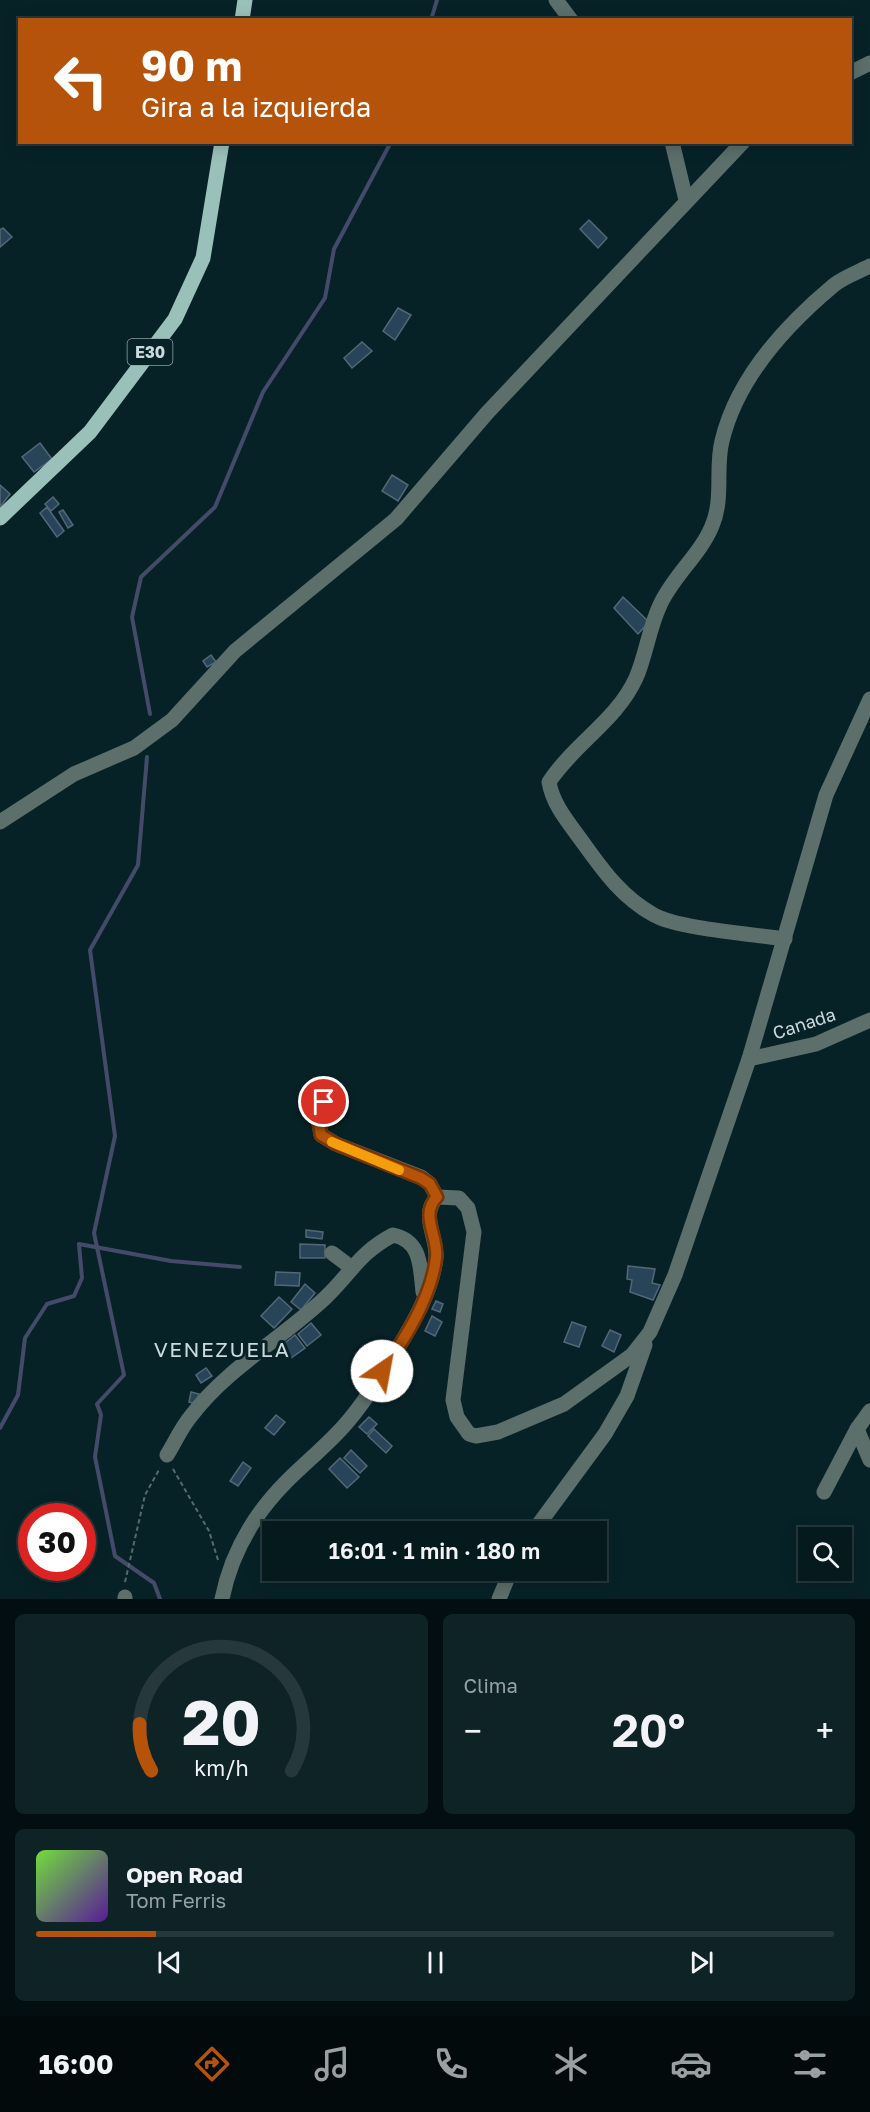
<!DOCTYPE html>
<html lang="es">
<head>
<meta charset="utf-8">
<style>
	:root { --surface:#051a1d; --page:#0e2326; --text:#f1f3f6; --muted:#97a1a4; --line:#26383b; --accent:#b45309 }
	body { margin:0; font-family:"Golos Text",sans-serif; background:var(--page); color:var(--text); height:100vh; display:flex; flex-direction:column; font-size:22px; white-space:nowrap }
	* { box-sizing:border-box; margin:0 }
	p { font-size:20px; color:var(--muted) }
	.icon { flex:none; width:33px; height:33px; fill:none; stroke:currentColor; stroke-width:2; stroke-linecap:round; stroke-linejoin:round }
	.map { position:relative; height:1599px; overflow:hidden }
	.panel { display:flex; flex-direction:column; gap:15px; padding:15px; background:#030e10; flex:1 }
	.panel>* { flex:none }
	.top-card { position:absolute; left:18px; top:18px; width:834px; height:126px; border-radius:0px; box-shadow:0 3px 15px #0003,0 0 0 2px var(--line); background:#b45309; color:#fff; overflow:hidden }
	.fabs { position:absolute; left:798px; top:1527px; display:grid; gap:12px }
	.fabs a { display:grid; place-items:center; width:54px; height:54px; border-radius:0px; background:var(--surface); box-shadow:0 3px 15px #0003,0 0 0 2px var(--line); font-size:30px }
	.speed { position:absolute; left:18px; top:1503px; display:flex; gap:12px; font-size:30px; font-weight:700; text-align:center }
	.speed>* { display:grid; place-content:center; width:78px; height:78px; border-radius:50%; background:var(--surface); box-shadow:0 3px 15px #0003,0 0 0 2px var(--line); line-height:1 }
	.speed .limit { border:9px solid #d22; background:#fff; color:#111 }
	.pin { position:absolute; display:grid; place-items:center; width:51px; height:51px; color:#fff; margin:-26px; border:3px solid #fff; border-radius:50%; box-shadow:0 2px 6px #0007 }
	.me { position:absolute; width:66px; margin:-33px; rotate:33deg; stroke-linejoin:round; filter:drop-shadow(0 0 4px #0008) }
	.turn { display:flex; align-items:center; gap:21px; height:126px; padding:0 24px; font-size:27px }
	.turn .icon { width:78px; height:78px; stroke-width:2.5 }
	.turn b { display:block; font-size:42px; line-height:51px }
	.big { font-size:45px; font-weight:600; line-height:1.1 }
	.panel .tile { flex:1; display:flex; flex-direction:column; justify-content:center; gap:9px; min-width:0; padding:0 21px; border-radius:9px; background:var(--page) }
	.panel .dial { align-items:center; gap:0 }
	.dial svg { height:156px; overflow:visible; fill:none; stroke:var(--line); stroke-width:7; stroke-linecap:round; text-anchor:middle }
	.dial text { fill:var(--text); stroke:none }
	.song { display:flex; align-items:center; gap:18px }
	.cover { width:72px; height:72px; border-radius:9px; background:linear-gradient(135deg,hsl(100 70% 55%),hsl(270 70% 35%)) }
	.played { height:6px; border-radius:3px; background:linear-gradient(90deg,var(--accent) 15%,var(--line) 15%) }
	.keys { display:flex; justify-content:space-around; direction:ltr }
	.heat { display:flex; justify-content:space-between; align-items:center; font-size:33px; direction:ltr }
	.panel .tiles { flex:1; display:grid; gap:15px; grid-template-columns:1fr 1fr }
	.tile:last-child { grid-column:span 2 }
	.trip { position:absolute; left:262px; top:1521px; width:345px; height:60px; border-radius:0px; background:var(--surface); box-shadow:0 3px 15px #0003,0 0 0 2px var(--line); font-weight:600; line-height:60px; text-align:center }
	.tab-bar { display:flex; height:96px; justify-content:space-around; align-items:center; background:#020a0c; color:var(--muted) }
	.tab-bar .icon { width:42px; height:42px }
	.tab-bar .selected { color:var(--accent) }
	.tab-bar b { font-size:27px; color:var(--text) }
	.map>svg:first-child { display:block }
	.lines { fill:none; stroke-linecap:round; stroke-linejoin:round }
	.stream { stroke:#434b69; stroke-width:4 }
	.building { fill:#274459; stroke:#546777; stroke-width:1.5 }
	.path { stroke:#556b70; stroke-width:2; stroke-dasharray:4.5 3; stroke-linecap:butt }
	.minor { stroke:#5c6f6a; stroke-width:15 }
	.major { stroke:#9ac1b9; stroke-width:15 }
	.route-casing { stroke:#753606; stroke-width:15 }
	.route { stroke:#b45309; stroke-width:10 }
	.slow { stroke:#f59e0b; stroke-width:10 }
	.labels { text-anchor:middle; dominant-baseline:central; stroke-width:6; stroke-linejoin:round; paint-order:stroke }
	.shield { fill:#072227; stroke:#90a2a6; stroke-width:1.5 }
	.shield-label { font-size:16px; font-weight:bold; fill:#cad9dc }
	.street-label { font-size:18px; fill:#cad9dc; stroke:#072227 }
	.quarter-label { font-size:21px; letter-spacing:1.5px; fill:#cad9dc; stroke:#072227 }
</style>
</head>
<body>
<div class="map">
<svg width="870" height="1599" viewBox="0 0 870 1599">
	<rect width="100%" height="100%" fill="#072227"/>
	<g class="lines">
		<g class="stream">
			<path d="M431,20L437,0"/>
			<path d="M150,714L132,617L141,577L215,507L263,392L325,298L334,249L391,142"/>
			<path d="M147,757L138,865L90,950L115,1136L94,1233L124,1375L97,1404L101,1415L95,1457L115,1556L154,1583L160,1599"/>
			<path d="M0,1428L18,1395L25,1338L47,1304L74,1296L82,1278L79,1244L171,1261L240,1267"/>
		</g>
	</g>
	<g class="building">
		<path d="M589,220L607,238L598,248L580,229Z"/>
		<path d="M3,228L12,237L0,247V230Z"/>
		<path d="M398,308L411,315L395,340L383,331Z"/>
		<path d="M362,342L372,351L352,368L344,358Z"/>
		<path d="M40,443L52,459L34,472L22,457Z"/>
		<path d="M392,475L408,485L398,501L382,491Z"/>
		<path d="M0,485L10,494L0,507Z"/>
		<path d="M53,497L59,504L51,511L45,504Z"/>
		<path d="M47,507L64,531L57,537L40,513Z"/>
		<path d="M63,510L73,525L68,528L59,512Z"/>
		<path d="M623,597L649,622L638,634L614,608Z"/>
		<path d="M211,655L216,662L207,667L203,661Z"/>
		<path d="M306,1230L323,1232L322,1239L306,1237Z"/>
		<path d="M300,1244L325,1245V1258H300Z"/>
		<path d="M628,1266L655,1269L652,1283L660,1285L653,1300L630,1292L632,1280L627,1279Z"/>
		<path d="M276,1272L300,1273L299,1286L275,1285Z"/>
		<path d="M305,1284L315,1293L301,1310L291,1302Z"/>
		<path d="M279,1297L292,1309L274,1328L261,1316Z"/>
		<path d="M436,1301L443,1304L440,1312L432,1309Z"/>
		<path d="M432,1316L442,1322L435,1336L425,1331Z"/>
		<path d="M572,1322L586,1327L579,1347L564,1342Z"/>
		<path d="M311,1323L321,1335L307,1346L298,1334Z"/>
		<path d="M610,1330L621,1335L614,1352L602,1346Z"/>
		<path d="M295,1335L305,1348L291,1358L281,1346Z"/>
		<path d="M206,1368L212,1376L201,1383L196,1375Z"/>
		<path d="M191,1392L199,1394L196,1404L189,1402Z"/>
		<path d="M276,1415L285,1422L274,1435L265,1428Z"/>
		<path d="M369,1417L377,1424L367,1434L359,1427Z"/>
		<path d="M374,1429L392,1446L386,1453L368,1436Z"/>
		<path d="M351,1450L367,1466L360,1473L344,1458Z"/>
		<path d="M340,1458L359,1477L347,1488L329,1469Z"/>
		<path d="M243,1462L251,1468L238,1486L230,1481Z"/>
	</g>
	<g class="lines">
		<g class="path">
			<path d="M173,1469L209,1531L218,1560"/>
			<path d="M125,1582L145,1495L160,1468"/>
		</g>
		<g class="minor">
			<path d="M556,0L571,20"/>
			<path d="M850,73L870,63"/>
			<path d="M672,142L686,200"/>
			<path d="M0,822L74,774L134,748L172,720L235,651L396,519L487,413L743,142"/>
			<path d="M785,939C753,934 679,929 654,915C623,898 604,872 584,844C570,824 553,806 549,782C574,744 617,720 636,678C646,655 649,628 660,605C673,576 700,555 712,526C724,498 715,468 722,441C737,378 786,325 834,285C844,277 858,272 870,266"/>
			<path d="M749,1059L816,1044L870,1020"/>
			<path d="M324,1102L317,1113L321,1135L336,1144L421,1177L430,1184L437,1197"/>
			<path d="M332,1253L352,1268"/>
			<path d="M857,1429L870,1460"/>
			<path d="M167,1455C175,1442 181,1428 191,1416C227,1368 283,1338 326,1297C352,1272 359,1253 393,1235C422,1241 420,1267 423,1292"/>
			<path d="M824,1492L857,1429L870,1411"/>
			<path d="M533,1532L605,1434L627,1396L645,1345"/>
			<path d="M125,1597V1599"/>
			<path d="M222,1599C231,1554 254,1514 287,1481C305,1463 326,1446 343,1427C362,1406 380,1377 395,1353C412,1325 433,1290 436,1257C437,1236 420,1215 437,1197L459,1198L468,1208L474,1232L453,1400L457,1417L469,1434L476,1436L498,1432L564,1404L632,1355L650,1332L675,1275L749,1059L826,795L870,699"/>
			<path d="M499,1599L511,1570"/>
		</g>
		<g class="major">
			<path d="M242,20L245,0"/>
			<path d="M0,518L90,432L175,319L203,258L222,142"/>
		</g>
	</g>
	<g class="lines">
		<defs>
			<path id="route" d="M324,1102L317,1113L321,1135L336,1144L421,1178L430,1184L437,1197C419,1215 439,1237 436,1258C431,1298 405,1339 382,1371"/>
		</defs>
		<use href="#route" class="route-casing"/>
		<use href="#route" class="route"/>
		<path class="slow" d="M332,1142L399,1170"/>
	</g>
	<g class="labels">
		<rect class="shield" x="127.5" y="339" width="45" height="26" rx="4.5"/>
		<g class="shield-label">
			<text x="150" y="352">E30</text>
		</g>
		<g class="street-label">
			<text transform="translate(804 1023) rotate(-18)">Canada</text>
		</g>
		<g class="quarter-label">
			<text x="222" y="1349">VENEZUELA</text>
		</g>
	</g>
</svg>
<div class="fabs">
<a><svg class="icon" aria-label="search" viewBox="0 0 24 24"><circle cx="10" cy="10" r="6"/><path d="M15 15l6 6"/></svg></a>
</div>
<div class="speed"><div class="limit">30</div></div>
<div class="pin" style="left:324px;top:1102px;background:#d93025"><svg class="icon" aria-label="arrive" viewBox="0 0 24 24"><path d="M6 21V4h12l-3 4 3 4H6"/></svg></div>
<svg class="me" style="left:382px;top:1371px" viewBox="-20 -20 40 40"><circle r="19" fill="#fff"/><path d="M0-13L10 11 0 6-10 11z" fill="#b45309"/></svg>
<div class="trip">16:01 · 1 min · 180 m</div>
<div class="top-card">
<div class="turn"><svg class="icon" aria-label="left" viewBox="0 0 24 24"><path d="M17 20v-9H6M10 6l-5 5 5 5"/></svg><div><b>90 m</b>Gira a la izquierda</div></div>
</div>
</div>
<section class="panel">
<div class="tiles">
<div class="tile dial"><svg viewBox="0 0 100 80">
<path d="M14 69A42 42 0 1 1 86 69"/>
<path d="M14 69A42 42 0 0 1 8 45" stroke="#b45309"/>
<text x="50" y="56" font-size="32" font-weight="700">20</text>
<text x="50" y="72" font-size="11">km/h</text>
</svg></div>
<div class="tile"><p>Clima</p>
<div class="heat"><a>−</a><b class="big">20°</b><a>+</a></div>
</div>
<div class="tile">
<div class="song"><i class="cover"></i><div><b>Open Road</b><p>Tom Ferris</p></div></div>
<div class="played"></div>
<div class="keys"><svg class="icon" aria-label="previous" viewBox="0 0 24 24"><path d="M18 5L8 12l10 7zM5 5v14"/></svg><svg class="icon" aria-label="pause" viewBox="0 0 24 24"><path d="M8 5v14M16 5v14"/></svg><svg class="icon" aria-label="next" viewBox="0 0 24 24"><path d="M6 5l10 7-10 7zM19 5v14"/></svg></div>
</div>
</div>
</section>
<nav class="tab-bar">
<b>16:00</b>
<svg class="icon selected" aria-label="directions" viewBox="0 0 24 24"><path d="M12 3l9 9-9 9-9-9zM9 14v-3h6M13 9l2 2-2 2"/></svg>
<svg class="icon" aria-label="music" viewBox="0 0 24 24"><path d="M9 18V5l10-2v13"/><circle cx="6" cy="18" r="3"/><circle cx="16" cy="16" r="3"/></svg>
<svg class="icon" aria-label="phone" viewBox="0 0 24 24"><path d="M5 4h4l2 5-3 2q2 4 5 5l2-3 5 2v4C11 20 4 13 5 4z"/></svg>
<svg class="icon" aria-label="climate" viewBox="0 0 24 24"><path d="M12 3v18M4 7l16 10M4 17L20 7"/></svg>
<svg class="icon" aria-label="car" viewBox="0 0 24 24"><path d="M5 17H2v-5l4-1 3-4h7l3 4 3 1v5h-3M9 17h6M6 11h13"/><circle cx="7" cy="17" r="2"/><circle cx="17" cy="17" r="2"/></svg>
<svg class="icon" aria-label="filters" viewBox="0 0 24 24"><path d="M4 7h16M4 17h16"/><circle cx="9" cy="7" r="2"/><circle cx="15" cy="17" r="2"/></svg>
</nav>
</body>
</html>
